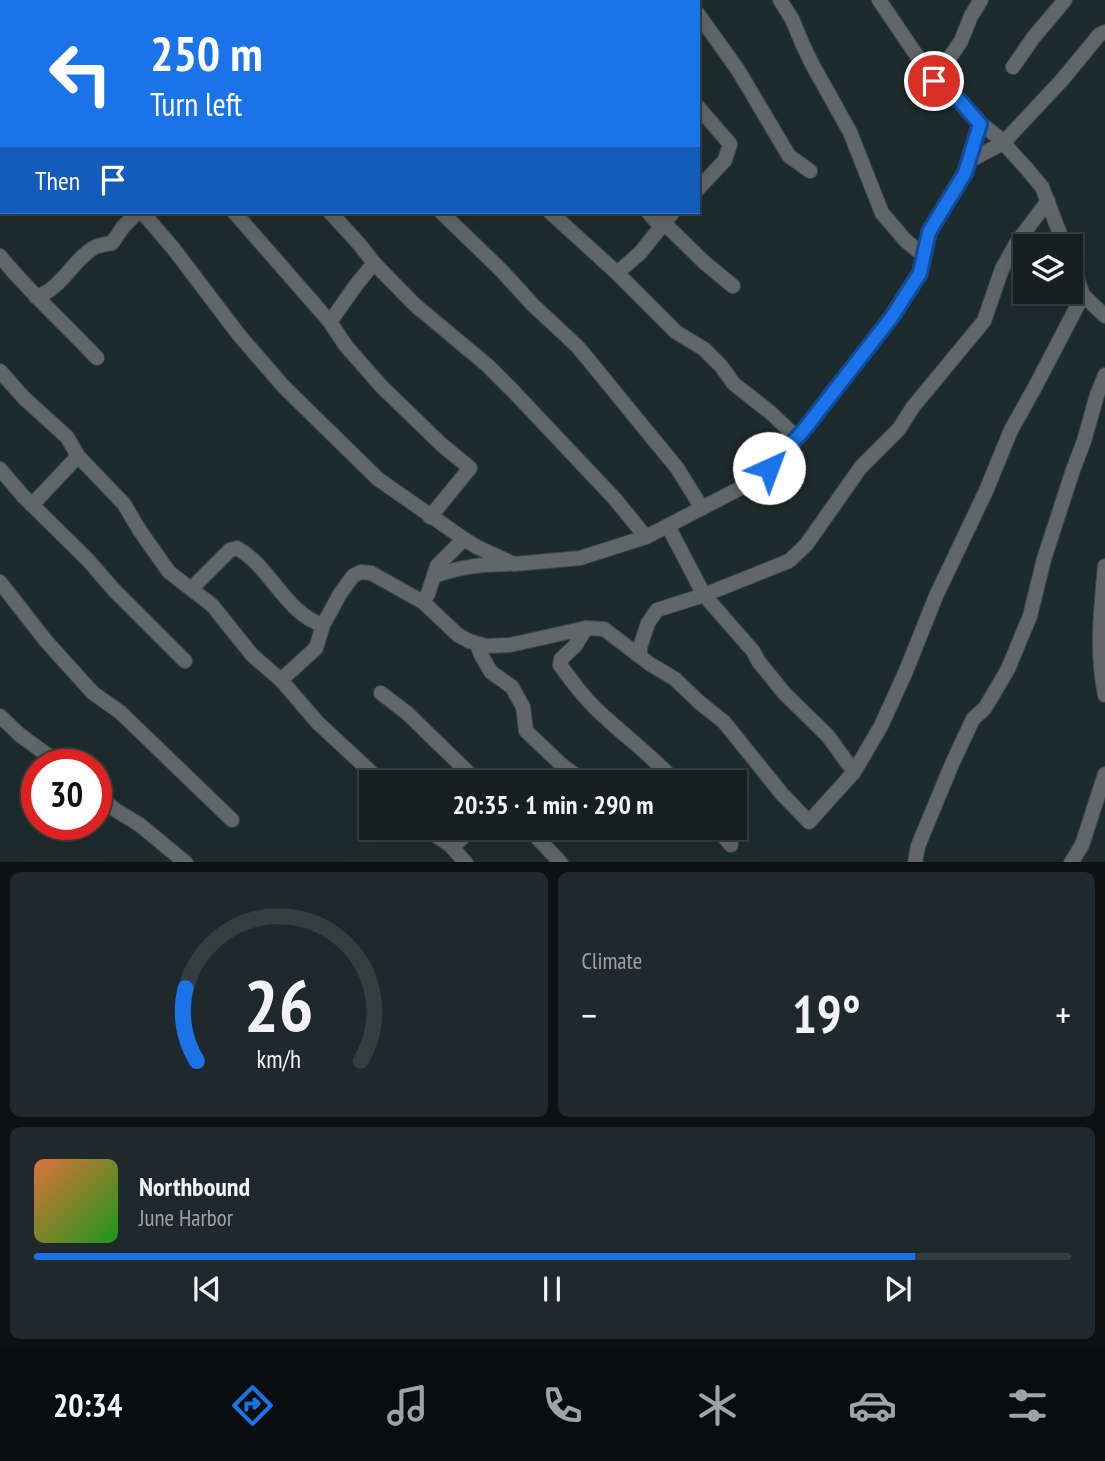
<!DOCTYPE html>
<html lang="en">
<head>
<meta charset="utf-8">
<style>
	:root { --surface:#162021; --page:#1f282a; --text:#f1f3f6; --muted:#9ea3a5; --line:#353e3f; --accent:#1a73e8 }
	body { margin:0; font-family:"PT Sans Narrow",sans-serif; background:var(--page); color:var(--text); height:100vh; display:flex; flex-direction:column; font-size:26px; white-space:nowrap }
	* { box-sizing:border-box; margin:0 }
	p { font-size:23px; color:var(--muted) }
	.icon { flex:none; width:38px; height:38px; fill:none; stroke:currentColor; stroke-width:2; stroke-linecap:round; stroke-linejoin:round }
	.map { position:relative; height:862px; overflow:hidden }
	.side { display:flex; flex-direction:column; gap:10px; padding:10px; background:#0c1212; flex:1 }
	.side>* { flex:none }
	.hud { position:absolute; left:0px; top:0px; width:700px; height:214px; box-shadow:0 7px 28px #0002,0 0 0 2px var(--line); background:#1a73e8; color:#fff; overflow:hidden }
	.controls { position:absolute; left:1013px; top:234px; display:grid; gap:14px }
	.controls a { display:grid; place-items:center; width:70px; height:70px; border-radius:0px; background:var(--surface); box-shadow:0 7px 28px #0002,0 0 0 2px var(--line); font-size:35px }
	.speed { position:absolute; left:21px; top:749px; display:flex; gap:14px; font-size:35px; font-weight:700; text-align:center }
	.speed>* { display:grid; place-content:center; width:91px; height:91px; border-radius:50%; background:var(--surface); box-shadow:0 7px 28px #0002,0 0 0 2px var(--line); line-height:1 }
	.speed .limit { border:10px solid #d22; background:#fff; color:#111 }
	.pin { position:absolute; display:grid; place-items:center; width:60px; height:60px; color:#fff; margin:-30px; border:4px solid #fff; border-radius:50%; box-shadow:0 2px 7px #0007 }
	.me { position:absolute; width:77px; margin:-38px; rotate:43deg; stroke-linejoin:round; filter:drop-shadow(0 0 5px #0008) }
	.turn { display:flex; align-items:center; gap:24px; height:147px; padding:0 35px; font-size:32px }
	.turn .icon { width:91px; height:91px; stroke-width:2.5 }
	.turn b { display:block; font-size:49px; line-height:60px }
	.then { display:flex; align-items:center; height:66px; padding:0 35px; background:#0003; gap:14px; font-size:26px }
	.big { font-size:52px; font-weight:700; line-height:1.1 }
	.side .card { flex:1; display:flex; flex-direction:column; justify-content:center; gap:10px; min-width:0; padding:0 24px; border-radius:10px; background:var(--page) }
	.side .dial { align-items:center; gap:0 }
	.dial svg { height:182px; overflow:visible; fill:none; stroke:var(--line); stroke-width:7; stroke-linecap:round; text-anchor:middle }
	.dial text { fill:var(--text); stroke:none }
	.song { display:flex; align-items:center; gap:21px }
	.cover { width:84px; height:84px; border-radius:10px; background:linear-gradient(135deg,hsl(20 70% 55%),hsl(120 70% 35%)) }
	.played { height:7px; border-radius:4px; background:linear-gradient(90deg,var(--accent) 85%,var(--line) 85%) }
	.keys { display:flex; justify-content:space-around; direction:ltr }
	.heat { display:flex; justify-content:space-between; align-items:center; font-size:38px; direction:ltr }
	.side .tiles { flex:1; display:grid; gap:10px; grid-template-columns:1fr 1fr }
	.card:last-child { grid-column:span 2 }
	.trip { position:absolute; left:359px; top:770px; width:388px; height:70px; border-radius:0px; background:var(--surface); box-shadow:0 7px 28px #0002,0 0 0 2px var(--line); font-weight:700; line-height:70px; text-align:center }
	.menu { display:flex; height:112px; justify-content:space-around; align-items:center; background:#090d0d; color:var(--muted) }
	.menu .icon { width:49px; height:49px }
	.menu .selected { color:var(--accent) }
	.menu b { font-size:32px; color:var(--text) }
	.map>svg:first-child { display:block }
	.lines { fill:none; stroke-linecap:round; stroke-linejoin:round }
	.minor-casing { stroke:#3c494a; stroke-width:16 }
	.minor { stroke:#616768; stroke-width:14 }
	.route-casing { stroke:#114b97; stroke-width:18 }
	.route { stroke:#1a73e8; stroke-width:12 }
</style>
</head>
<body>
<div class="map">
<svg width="1105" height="863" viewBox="0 0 1105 863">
	<rect width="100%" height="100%" fill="#1e2b2c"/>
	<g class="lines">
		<defs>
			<g id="minor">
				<path d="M103,0L105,2"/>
				<path d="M206,0L208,2"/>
				<path d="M310,0L311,2"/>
				<path d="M492,0L493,2"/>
				<path d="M595,0L597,2"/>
				<path d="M687,0L689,2"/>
				<path d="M780,0L792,19L802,43L812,64L850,132L882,213L905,240L923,255"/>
				<path d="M879,0L934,81L960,101L980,123L998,137L1027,169L1042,187L1065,247"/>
				<path d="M29,2L30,0"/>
				<path d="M365,2L366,0"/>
				<path d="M698,14L738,70L789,156L810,171"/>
				<path d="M1013,67L1033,38L1065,0"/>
				<path d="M934,81L961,41L971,16L981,0"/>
				<path d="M698,107L730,144L725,160L698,189"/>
				<path d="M969,161L1003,143L1062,80L1099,35L1105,32"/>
				<path d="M142,212L173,248L239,335L284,387L378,479L464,539"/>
				<path d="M234,212L330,322L346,346L381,386L442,445L470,468L430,517"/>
				<path d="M330,212L360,245L374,263L414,304L487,365L514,392L615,499L646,537"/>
				<path d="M441,212L501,270L533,305L578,347L677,468L702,508"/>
				<path d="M550,212L617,273L676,332L704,349L721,366L734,384L771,413L797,438"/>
				<path d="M648,212L661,227"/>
				<path d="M664,223L705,263L733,286"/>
				<path d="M0,256C30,293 65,324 97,358"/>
				<path d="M1071,262L1083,295L1105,316"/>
				<path d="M617,273L640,253L673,212"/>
				<path d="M36,297C63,288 72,260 95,247C100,245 106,244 112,243L123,227L138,212"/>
				<path d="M330,322L356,285L374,263"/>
				<path d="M0,371L24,398L67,437L78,456L124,504L140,531L169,572L212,605L252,655L281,680L318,723L373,774L380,782"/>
				<path d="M0,469L23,496L88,560L114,590L185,661"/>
				<path d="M32,505L78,456"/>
				<path d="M668,526L704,595L753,651L759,662L784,693L828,736L854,772"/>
				<path d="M1105,566C1101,609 1096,652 1105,695"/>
				<path d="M434,576C460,567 481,564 509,564"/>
				<path d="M0,582L46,641L93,693L120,712L232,820"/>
				<path d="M192,588L230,550L237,548C271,567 285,613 323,625"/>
				<path d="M423,602L428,594L437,566L464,539L477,547L514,564L580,558L646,537L758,479L797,438L827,400L891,318L920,273L929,232L965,173L980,123"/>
				<path d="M586,628L575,646L561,659L560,665C574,684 588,703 607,719C630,740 655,759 676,782"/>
				<path d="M477,644L481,655L491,672L512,687L523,707L526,731L564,767L586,782"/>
				<path d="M640,655V647L648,623L657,610L704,595L789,561L806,545L861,467L899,429L913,407L984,321L1002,269L1017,242L1048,201"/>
				<path d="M281,680L316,648L323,625L340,594L353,576L361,572L371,573L423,602L458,635L469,641L486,646L510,645L586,628L604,629L650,664L675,679L699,702L724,722L782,794L809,822L854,772L881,726L906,671L936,596L986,491L1011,430L1034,389L1083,295"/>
				<path d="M381,693L407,713L478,782"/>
				<path d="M0,716L20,735L61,765"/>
				<path d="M96,793L114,809L140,825L186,863"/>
				<path d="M424,828L450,845L466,863"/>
				<path d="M528,828L561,863"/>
				<path d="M716,828L731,845"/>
				<path d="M450,845L458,842L473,828"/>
				<path d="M915,863L918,846L952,764L973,719L985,708L1008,669L1030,616L1044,559L1073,470L1084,441L1097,395L1105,375"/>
				<path d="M1071,863L1082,845L1105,774"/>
			</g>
		</defs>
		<use href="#minor" class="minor-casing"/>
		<use href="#minor" class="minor"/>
	</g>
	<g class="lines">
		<defs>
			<path id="route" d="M769,468L803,431L891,318L920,273L929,232L965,173L980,124L960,101L934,81"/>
		</defs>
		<use href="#route" class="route-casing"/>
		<use href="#route" class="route"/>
	</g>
</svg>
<div class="controls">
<a><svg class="icon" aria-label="layers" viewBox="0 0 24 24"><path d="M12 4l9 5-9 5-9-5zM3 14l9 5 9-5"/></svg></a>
</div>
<div class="speed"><div class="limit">30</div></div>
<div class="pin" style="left:934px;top:81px;background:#d93025"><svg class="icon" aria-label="arrive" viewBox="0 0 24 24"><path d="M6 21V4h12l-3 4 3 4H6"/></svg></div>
<svg class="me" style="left:769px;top:468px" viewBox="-20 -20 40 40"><circle r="19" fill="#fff"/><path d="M0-13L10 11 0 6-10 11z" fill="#1a73e8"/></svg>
<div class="trip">20:35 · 1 min · 290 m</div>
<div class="hud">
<div class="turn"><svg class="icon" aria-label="left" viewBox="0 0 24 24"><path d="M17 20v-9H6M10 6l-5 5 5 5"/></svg><div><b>250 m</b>Turn left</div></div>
<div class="then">Then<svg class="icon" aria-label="arrive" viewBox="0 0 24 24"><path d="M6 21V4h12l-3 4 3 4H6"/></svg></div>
</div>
</div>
<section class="side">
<div class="tiles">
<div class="card dial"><svg viewBox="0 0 100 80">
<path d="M14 69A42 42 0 1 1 86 69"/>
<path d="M14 69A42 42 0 0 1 9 37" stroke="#1a73e8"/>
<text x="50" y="56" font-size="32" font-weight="700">26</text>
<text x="50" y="72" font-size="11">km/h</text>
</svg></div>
<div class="card"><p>Climate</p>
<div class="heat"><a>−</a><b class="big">19°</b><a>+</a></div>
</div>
<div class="card">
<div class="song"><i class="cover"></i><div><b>Northbound</b><p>June Harbor</p></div></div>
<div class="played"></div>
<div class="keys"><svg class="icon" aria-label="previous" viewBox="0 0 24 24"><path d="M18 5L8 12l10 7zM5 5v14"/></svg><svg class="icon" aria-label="pause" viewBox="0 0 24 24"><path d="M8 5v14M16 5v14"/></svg><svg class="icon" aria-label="next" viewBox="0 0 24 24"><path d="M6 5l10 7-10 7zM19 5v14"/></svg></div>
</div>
</div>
</section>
<nav class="menu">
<b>20:34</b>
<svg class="icon selected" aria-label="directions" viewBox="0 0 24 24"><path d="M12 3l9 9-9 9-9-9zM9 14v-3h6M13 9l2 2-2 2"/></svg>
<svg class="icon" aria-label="music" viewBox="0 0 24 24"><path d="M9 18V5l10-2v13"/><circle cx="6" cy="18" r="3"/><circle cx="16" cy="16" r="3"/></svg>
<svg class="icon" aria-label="phone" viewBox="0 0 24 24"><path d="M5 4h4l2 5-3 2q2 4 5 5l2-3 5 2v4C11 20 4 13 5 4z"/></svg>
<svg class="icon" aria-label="climate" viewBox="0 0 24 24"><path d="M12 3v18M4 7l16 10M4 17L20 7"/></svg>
<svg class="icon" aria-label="car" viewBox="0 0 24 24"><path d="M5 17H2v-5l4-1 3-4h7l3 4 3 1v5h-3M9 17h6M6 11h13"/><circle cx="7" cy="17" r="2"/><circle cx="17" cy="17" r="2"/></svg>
<svg class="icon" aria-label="filters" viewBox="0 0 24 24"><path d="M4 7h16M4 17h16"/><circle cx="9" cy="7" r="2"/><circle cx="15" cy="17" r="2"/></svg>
</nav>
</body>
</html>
